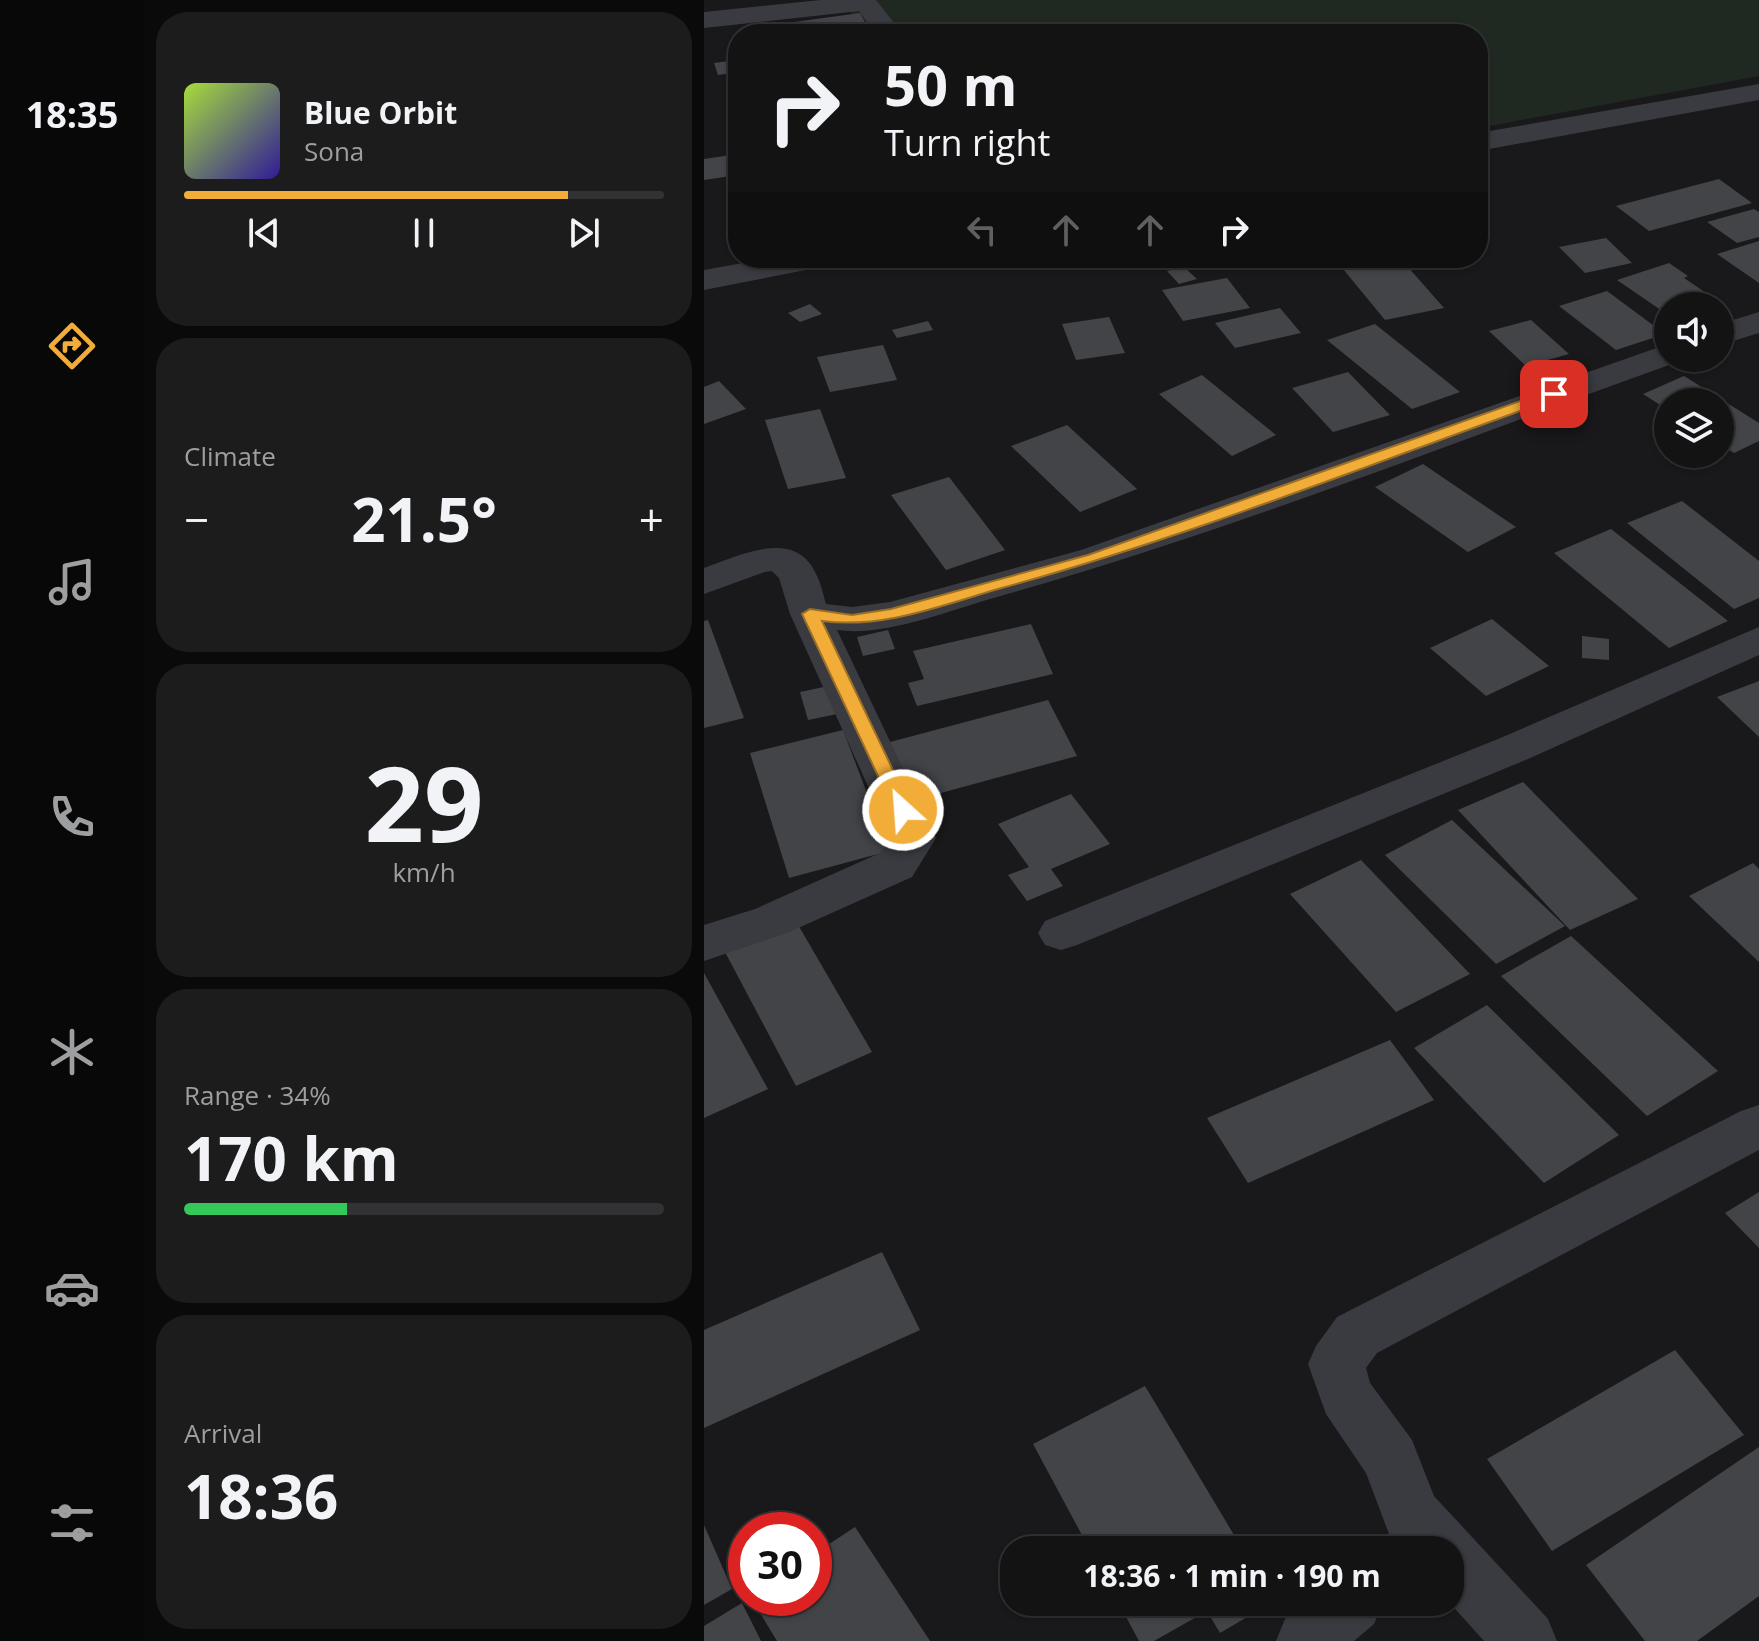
<!DOCTYPE html>
<html lang="en">
<head>
<meta charset="utf-8">
<style>
	:root { --surface:#131314; --page:#1c1c1d; --text:#f1f3f6; --muted:#9d9ea0; --line:#323234; --accent:#f2ad39 }
	body { margin:0; font-family:"Open Sans",sans-serif; background:var(--page); color:var(--text); height:100vh; display:flex; flex-direction:column; font-size:30px; white-space:nowrap }
	* { box-sizing:border-box; margin:0 }
	p { font-size:26px; color:var(--muted) }
	.icon { flex:none; width:44px; height:44px; fill:none; stroke:currentColor; stroke-width:2; stroke-linecap:round; stroke-linejoin:round }
	.map { position:relative; flex:1; overflow:hidden }
	.panel { display:flex; flex-direction:column; gap:12px; padding:12px; background:#0a0a0b; width:560px }
	.panel>* { flex:none }
	.guide { position:absolute; left:24px; top:24px; width:760px; height:244px; border-radius:32px; box-shadow:0 2px 6px #0004,0 0 0 2px var(--line); background:#131314; color:var(--text); overflow:hidden }
	.buttons { position:absolute; left:950px; top:292px; display:grid; gap:16px }
	.buttons a { display:grid; place-items:center; width:80px; height:80px; border-radius:50%; background:var(--surface); box-shadow:0 2px 6px #0004,0 0 0 2px var(--line); font-size:40px }
	.speed { position:absolute; left:24px; top:1512px; display:flex; gap:16px; font-size:40px; font-weight:700; text-align:center }
	.speed>* { display:grid; place-content:center; width:104px; height:104px; border-radius:50%; background:var(--surface); box-shadow:0 2px 6px #0004,0 0 0 2px var(--line); line-height:1 }
	.speed .limit { border:12px solid #d22; background:#fff; color:#111 }
	.pin { position:absolute; display:grid; place-items:center; width:68px; height:68px; color:#fff; margin:-34px; border-radius:16px; box-shadow:0 4px 12px #0006 }
	.me { position:absolute; width:88px; margin:-44px; rotate:334deg; stroke-linejoin:round; filter:drop-shadow(0 0 6px #0008) }
	.turn { display:flex; align-items:center; gap:28px; height:168px; padding:0 24px; font-size:36px }
	.turn .icon { width:104px; height:104px; stroke-width:2.5 }
	.turn b { display:block; font-size:56px; line-height:68px }
	.lanes { display:flex; align-items:center; height:76px; padding:0 24px; background:#0003; justify-content:center; gap:40px; direction:ltr }
	.lanes .off { opacity:.35 }
	.big { font-size:60px; font-weight:700; line-height:1.1 }
	.panel .widget { flex:1; display:flex; flex-direction:column; justify-content:center; gap:12px; min-width:0; padding:0 28px; border-radius:32px; background:var(--page) }
	.panel .dial { align-items:center; gap:0 }
	.dial b { font-size:104px; line-height:1 }
	.song { display:flex; align-items:center; gap:24px }
	.cover { width:96px; height:96px; border-radius:12px; background:linear-gradient(135deg,hsl(80 70% 55%),hsl(250 70% 35%)) }
	.played { height:8px; border-radius:4px; background:linear-gradient(90deg,var(--accent) 80%,var(--line) 80%) }
	.keys { display:flex; justify-content:space-around; direction:ltr }
	.heat { display:flex; justify-content:space-between; align-items:center; font-size:44px; direction:ltr }
	.charge { height:12px; border-radius:6px; background:linear-gradient(90deg,#34c759 34%,var(--line) 0) }
	.trip { position:absolute; left:296px; top:1536px; width:464px; height:80px; border-radius:32px; background:var(--surface); box-shadow:0 2px 6px #0004,0 0 0 2px var(--line); font-weight:700; line-height:80px; text-align:center }
	main { display:flex; flex:1; min-height:0 }
	.menu { display:flex; flex-direction:column; width:144px; justify-content:space-around; align-items:center; background:#080808; color:var(--muted) }
	.menu .icon { width:56px; height:56px }
	.menu .current { color:var(--accent) }
	.menu b { font-size:36px; color:var(--text) }
	.map>svg:first-child { display:block }
	.green { fill:#202921 }
	.building { fill:#434448 }
	.lines { fill:none; stroke-linecap:round; stroke-linejoin:round }
	.street { fill:#3a3b40; fill-rule:evenodd }
	.route { fill:#f2ad39; stroke:#9d7025; stroke-width:2 }
</style>
</head>
<body>
<main>
<nav class="menu">
<b>18:35</b>
<svg class="icon current" aria-label="directions" viewBox="0 0 24 24"><path d="M12 3l9 9-9 9-9-9zM9 14v-3h6M13 9l2 2-2 2"/></svg>
<svg class="icon" aria-label="music" viewBox="0 0 24 24"><path d="M9 18V5l10-2v13"/><circle cx="6" cy="18" r="3"/><circle cx="16" cy="16" r="3"/></svg>
<svg class="icon" aria-label="phone" viewBox="0 0 24 24"><path d="M5 4h4l2 5-3 2q2 4 5 5l2-3 5 2v4C11 20 4 13 5 4z"/></svg>
<svg class="icon" aria-label="climate" viewBox="0 0 24 24"><path d="M12 3v18M4 7l16 10M4 17L20 7"/></svg>
<svg class="icon" aria-label="car" viewBox="0 0 24 24"><path d="M5 17H2v-5l4-1 3-4h7l3 4 3 1v5h-3M9 17h6M6 11h13"/><circle cx="7" cy="17" r="2"/><circle cx="17" cy="17" r="2"/></svg>
<svg class="icon" aria-label="filters" viewBox="0 0 24 24"><path d="M4 7h16M4 17h16"/><circle cx="9" cy="7" r="2"/><circle cx="15" cy="17" r="2"/></svg>
</nav>
<section class="panel">
<div class="widget">
<div class="song"><i class="cover"></i><div><b>Blue Orbit</b><p>Sona</p></div></div>
<div class="played"></div>
<div class="keys"><svg class="icon" aria-label="previous" viewBox="0 0 24 24"><path d="M18 5L8 12l10 7zM5 5v14"/></svg><svg class="icon" aria-label="pause" viewBox="0 0 24 24"><path d="M8 5v14M16 5v14"/></svg><svg class="icon" aria-label="next" viewBox="0 0 24 24"><path d="M6 5l10 7-10 7zM19 5v14"/></svg></div>
</div>
<div class="widget"><p>Climate</p>
<div class="heat"><a>−</a><b class="big">21.5°</b><a>+</a></div>
</div>
<div class="widget dial"><b>29</b><p>km/h</p></div>
<div class="widget"><p>Range · 34%</p><b class="big">170 km</b><div class="charge"></div></div>
<div class="widget"><p>Arrival</p><b class="big">18:36</b></div>
</section>
<div class="map">
<svg width="1055" height="1641" viewBox="0 0 1055 1641">
	<rect width="100%" height="100%" fill="#19191b"/>
	<path class="green" d="M137,0H1055V76L774,128V34H163Z"/>
	<g class="building">
		<path d="M156,13L165,30L96,34L90,22Z"/>
		<path d="M25,61L29,73L14,75L10,63Z"/>
		<path d="M34,154V175L0,180V159Z"/>
		<path d="M1015,179L1048,203L945,231L912,206Z"/>
		<path d="M1050,209L1055,212V237L1033,243L1003,222Z"/>
		<path d="M902,238L928,263L881,273L855,247Z"/>
		<path d="M1055,241V283L1013,254Z"/>
		<path d="M630,258H696L740,308L681,320Z"/>
		<path d="M965,263L984,276L980,278L1023,307L1016,310V306H964V315L913,280Z"/>
		<path d="M480,267L493,279L475,284L463,271Z"/>
		<path d="M523,278L546,308L479,321L458,290Z"/>
		<path d="M903,291L961,334L912,350L855,306Z"/>
		<path d="M106,304L118,314L96,322L84,313Z"/>
		<path d="M576,308L597,333L531,348L511,323Z"/>
		<path d="M405,317L421,353L372,360L358,324Z"/>
		<path d="M827,320L865,354L822,366L785,331Z"/>
		<path d="M224,321L229,330L193,338L188,330Z"/>
		<path d="M671,324L756,392L708,409L623,340Z"/>
		<path d="M179,345L193,380L126,392L113,357Z"/>
		<path d="M644,372L686,415L629,432L588,388Z"/>
		<path d="M498,375L572,435L528,456L455,394Z"/>
		<path d="M980,376L1055,423V441L1030,453L1016,444V402H964V410L939,394Z"/>
		<path d="M15,381L42,409L0,424V387Z"/>
		<path d="M116,409L142,478L84,489L61,420Z"/>
		<path d="M363,425L433,489L376,512L307,446Z"/>
		<path d="M719,464L812,527L764,552L671,487Z"/>
		<path d="M245,477L301,550L242,570L187,495Z"/>
		<path d="M978,501L1055,561V598L1030,609L923,523Z"/>
		<path d="M907,529L1024,621L965,648L850,553Z"/>
		<path d="M788,619L845,666L782,696L726,648Z"/>
		<path d="M4,620L40,718L0,728V621Z"/>
		<path d="M327,624L349,674L213,706L204,683L220,679L209,651Z"/>
		<path d="M184,630L191,649L159,656L153,637Z"/>
		<path d="M878,636L905,639V660L878,658Z"/>
		<path d="M1055,681V737L1013,697Z"/>
		<path d="M129,685L138,713L104,720L96,692Z"/>
		<path d="M344,700L373,756L211,800L186,742Z"/>
		<path d="M139,730L185,851L85,878L46,753Z"/>
		<path d="M819,782L934,899L866,930L754,810Z"/>
		<path d="M367,794L406,844L347,869L359,886L323,901L304,875L325,867L294,824Z"/>
		<path d="M748,820L861,926L792,964L681,855Z"/>
		<path d="M657,860L766,974L692,1012L586,894Z"/>
		<path d="M1049,863L1055,869V962L985,896Z"/>
		<path d="M93,923L168,1052L92,1086L21,952Z"/>
		<path d="M867,936L1014,1071L943,1116L797,976Z"/>
		<path d="M0,973L64,1089L0,1118Z"/>
		<path d="M783,1005L915,1135L840,1183L710,1048Z"/>
		<path d="M686,1040L730,1100L544,1183L503,1118Z"/>
		<path d="M1055,1192V1248L1021,1213Z"/>
		<path d="M178,1252L216,1330L0,1428V1330Z"/>
		<path d="M971,1350L1040,1435L848,1551L783,1459Z"/>
		<path d="M441,1386L539,1550H386L329,1444Z"/>
		<path d="M1055,1447V1596L993,1641H941L882,1565Z"/>
		<path d="M0,1525L28,1589L0,1605Z"/>
		<path d="M151,1527L226,1641H73L47,1598H110V1554Z"/>
		<path d="M414,1602H569L516,1633L503,1611L450,1641H435Z"/>
		<path d="M38,1603L57,1641H0V1626Z"/>
	</g>
	<g class="lines">
		<g class="street">
			<path d="M117,0H172L199,34H172L155,11L0,28V12Z"/>
			<path d="M1055,84V100L774,151V133Z"/>
			<path d="M67,258H133L128,265L117,267L0,290V270Z"/>
			<path d="M1055,312V333L1016,345V324Z"/>
			<path d="M964,344V358H978L976,361C750,442 524,532 293,597C246,610 181,637 133,630L232,838L208,877L83,933L0,961V925L51,909L176,853L187,837L86,614L75,578L68,571L61,572L0,594V568C34,556 91,527 112,574C117,583 119,594 122,604L148,607L186,602L377,550Z"/>
			<path d="M1055,627V655L824,759L373,945L357,950L341,945L334,933L341,921L794,739Z"/>
			<path d="M1055,1105V1150L673,1353L662,1368L666,1383L708,1440L730,1496L844,1619L853,1641H780L745,1602L746,1550H699L685,1534L662,1473L622,1414L604,1364L612,1346L633,1317L1037,1111Z"/>
			<path d="M601,1602H679L670,1624L650,1641H572L581,1619Z"/>
		</g>
	</g>
	<path class="route" d="M850,389L857,394L855,397C669,463 485,537 294,589C236,606 178,629 118,621L208,810L206,815H193L190,810L98,614L106,609L148,615L187,609L384,555Z"/>
</svg>
<div class="buttons">
<a><svg class="icon" aria-label="sound" viewBox="0 0 24 24"><path d="M4 9h4l5-4v14l-5-4H4zM17 9q2 3 0 6"/></svg></a>
<a><svg class="icon" aria-label="layers" viewBox="0 0 24 24"><path d="M12 4l9 5-9 5-9-5zM3 14l9 5 9-5"/></svg></a>
</div>
<div class="speed"><div class="limit">30</div></div>
<div class="pin" style="left:850px;top:394px;background:#d93025"><svg class="icon" aria-label="arrive" viewBox="0 0 24 24"><path d="M6 21V4h12l-3 4 3 4H6"/></svg></div>
<svg class="me" style="left:199px;top:810px" viewBox="-20 -20 40 40"><circle r="17" fill="#f2ad39" stroke="#fff" stroke-width="3"/><path d="M0-11L8 9 0 5-8 9z" fill="#fff"/></svg>
<div class="trip">18:36 · 1 min · 190 m</div>
<div class="guide">
<div class="turn"><svg class="icon" aria-label="right" viewBox="0 0 24 24"><path d="M7 20v-9h11M14 6l5 5-5 5"/></svg><div><b>50 m</b>Turn right</div></div>
<div class="lanes"><svg class="icon off" aria-label="left" viewBox="0 0 24 24"><path d="M17 20v-9H6M10 6l-5 5 5 5"/></svg><svg class="icon off" aria-label="ahead" viewBox="0 0 24 24"><path d="M12 20V5M6 11l6-6 6 6"/></svg><svg class="icon off" aria-label="ahead" viewBox="0 0 24 24"><path d="M12 20V5M6 11l6-6 6 6"/></svg><svg class="icon" aria-label="right" viewBox="0 0 24 24"><path d="M7 20v-9h11M14 6l5 5-5 5"/></svg></div>
</div>
</div>
</main>
</body>
</html>
